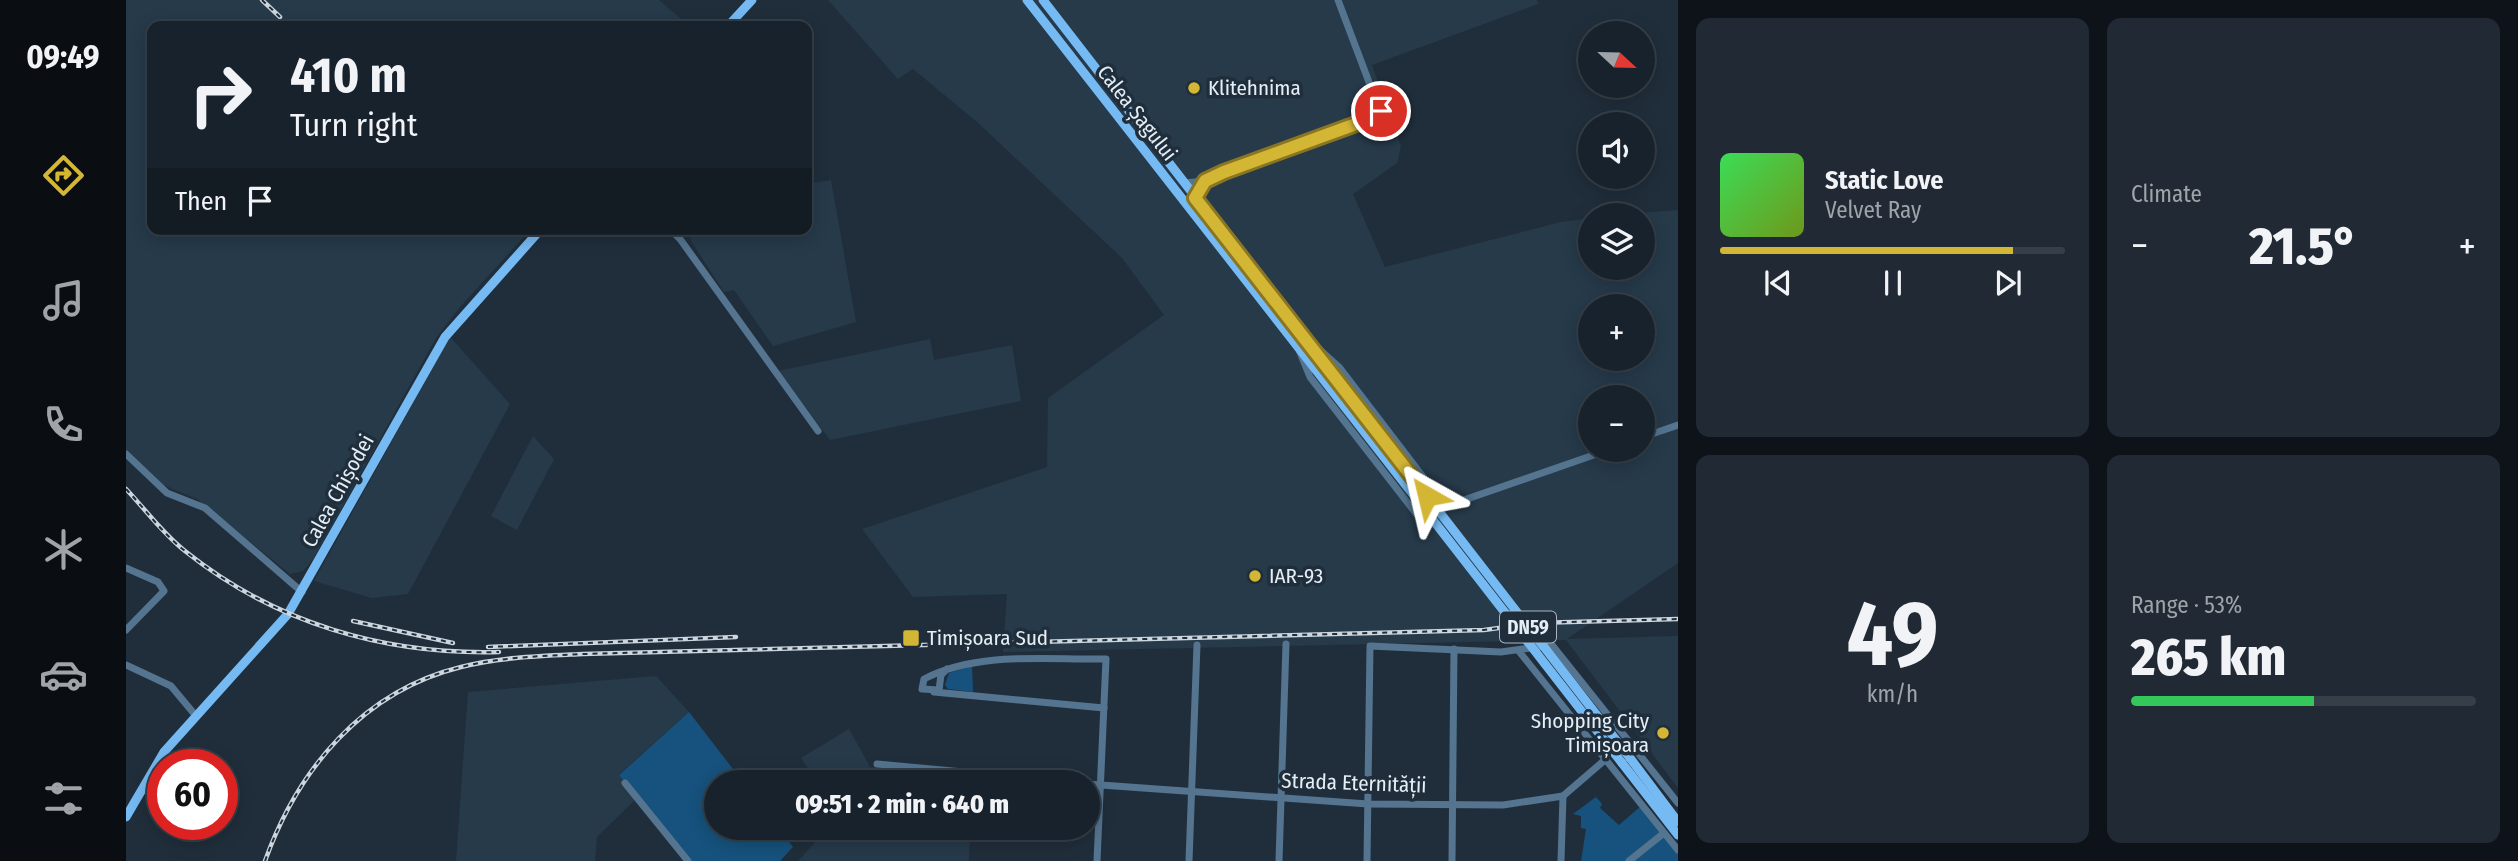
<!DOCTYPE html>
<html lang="en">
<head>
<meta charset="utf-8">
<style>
	:root { --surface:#18222c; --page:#212a34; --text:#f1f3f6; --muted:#9fa4a9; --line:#363f48; --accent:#d4b635 }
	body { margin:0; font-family:"Fira Sans Condensed",sans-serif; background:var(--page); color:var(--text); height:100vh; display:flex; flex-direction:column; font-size:26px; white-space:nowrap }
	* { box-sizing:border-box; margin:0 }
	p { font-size:23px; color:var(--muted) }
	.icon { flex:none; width:38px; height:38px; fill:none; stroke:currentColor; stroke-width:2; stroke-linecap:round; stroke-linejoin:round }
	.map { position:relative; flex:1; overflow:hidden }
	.drawer { display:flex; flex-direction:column; gap:18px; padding:18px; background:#0d1318; width:840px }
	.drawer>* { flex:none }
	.top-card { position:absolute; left:21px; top:21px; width:665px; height:214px; border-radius:14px; box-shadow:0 4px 18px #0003,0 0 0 2px var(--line); background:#18222c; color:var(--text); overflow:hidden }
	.needle { width:46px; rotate:112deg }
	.tools { position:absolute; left:1452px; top:21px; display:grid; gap:14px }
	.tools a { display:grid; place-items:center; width:77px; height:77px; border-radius:50%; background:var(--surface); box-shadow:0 4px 18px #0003,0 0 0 2px var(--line); font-size:35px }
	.speed { position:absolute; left:21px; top:749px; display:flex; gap:14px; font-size:35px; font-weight:700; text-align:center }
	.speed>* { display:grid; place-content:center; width:91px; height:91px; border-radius:50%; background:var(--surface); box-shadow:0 4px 18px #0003,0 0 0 2px var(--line); line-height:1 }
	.speed .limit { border:10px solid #d22; background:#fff; color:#111 }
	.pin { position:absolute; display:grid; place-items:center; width:60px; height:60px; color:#fff; margin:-30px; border:4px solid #fff; border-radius:50%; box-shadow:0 2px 7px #0007 }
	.me { position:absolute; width:77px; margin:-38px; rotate:323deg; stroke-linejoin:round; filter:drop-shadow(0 0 5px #0008) }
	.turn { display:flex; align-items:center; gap:24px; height:147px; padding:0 28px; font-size:32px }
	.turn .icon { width:91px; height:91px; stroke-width:2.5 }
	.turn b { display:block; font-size:49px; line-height:60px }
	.then { display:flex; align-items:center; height:66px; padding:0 28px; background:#0003; gap:14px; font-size:26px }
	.big { font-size:52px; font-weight:800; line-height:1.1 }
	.drawer .widget { flex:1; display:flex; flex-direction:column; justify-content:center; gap:10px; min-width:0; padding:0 24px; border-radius:14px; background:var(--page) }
	.drawer .dial { align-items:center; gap:0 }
	.dial b { font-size:91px; line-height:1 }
	.song { display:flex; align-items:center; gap:21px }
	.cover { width:84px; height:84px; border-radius:10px; background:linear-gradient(135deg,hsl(130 70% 55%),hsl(80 70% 35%)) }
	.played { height:7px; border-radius:4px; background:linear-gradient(90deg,var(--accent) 85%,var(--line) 85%) }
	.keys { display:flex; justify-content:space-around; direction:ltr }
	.heat { display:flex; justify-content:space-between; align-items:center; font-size:38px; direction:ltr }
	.charge { height:10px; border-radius:5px; background:linear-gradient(90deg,#34c759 53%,var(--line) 0) }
	.drawer .tiles { flex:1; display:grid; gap:18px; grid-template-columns:repeat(2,1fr) }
	.trip { position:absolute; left:578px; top:770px; width:396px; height:70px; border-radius:35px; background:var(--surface); box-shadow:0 4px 18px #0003,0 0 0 2px var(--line); font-weight:800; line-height:70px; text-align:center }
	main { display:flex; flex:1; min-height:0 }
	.tabs { display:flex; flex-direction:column; width:126px; justify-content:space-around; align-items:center; background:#0a0e12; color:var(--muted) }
	.tabs .icon { width:49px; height:49px }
	.tabs .on { color:var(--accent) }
	.tabs b { font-size:32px; color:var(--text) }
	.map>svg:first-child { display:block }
	.built { fill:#263a4a; fill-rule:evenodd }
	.green { fill:#16527d }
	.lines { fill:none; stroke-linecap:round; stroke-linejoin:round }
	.minor { stroke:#54748f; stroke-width:7 }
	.major { stroke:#76baf3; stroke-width:9 }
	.rail-casing { stroke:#ccd6df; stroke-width:4.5 }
	.rail { stroke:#202e3b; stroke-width:2; stroke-dasharray:5; stroke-linecap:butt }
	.major-bridge { stroke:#76baf3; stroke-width:9 }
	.route-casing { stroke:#8a7622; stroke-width:18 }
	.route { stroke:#d4b635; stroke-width:12 }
	.poi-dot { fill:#d4b635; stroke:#202e3b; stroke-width:2.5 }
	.labels { text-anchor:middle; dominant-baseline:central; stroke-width:7; stroke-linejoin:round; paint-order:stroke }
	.shield { fill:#202e3b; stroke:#a9b4be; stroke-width:2 }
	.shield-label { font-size:19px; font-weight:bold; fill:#e4eef6 }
	.poi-label { font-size:21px; fill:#e4eef6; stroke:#202e3b; text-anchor:start }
	.street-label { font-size:21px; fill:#e4eef6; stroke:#202e3b }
</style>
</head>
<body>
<main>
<nav class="tabs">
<b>09:49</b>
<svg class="icon on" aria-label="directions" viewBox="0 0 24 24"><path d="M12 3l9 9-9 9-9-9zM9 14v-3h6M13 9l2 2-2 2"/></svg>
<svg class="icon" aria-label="music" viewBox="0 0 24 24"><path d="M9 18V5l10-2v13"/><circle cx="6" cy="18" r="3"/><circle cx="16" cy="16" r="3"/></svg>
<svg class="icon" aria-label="phone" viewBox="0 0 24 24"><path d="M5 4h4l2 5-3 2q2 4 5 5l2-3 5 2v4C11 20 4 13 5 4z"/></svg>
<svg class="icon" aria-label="climate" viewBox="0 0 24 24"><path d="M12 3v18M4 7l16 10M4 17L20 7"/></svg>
<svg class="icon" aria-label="car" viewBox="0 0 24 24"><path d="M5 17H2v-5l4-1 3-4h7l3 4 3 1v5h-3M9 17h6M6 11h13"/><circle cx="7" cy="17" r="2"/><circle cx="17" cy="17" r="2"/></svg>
<svg class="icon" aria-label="filters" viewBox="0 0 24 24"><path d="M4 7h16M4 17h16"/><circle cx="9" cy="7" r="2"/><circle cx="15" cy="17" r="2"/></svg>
</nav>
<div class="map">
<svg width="1552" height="861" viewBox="0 0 1552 861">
	<rect width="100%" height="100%" fill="#202e3b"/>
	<g class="built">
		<path d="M0,0H533L563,26H26V229H405L334,307L310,338L188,558L177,571L164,574L71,499L37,485L0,450Z"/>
		<path d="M702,0H1411L1412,4L1246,65L1275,146L1271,163L1227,194L1259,267L1435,222L1465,218V268H1517V215H1488L1552,210V563L1441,639L1552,636V788L1440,640L877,652L881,594L787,597L736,529L921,467L922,398L1038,315L996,258L851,122L787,69L772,79ZM1465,306H1517V359H1465ZM1465,397H1517V450H1465Z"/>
		<path d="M705,180L730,322L647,346L608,290L598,292L565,241L562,229H681V184Z"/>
		<path d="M324,337L384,404L282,594L246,598L188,581Z"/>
		<path d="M804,339L808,360L886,345L895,401L704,440L652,371Z"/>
		<path d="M407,436L428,459L391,530L365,516Z"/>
		<path d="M530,676L563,712L493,774L512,797L471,837L469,861H330L342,692Z"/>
		<path d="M723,729L744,767L823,774L822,782H691L675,758Z"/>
		<path d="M702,828H844L843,861H672Z"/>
	</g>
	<g class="green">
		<path d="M846,666L847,692L822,689L819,685L823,673Z"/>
		<path d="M563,712L617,782H590V828H652L667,847L654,861H566L493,775Z"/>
		<path d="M1470,797L1476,804L1474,808L1493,825L1515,806L1552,850V861H1455L1460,829L1455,828V816L1447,814Z"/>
	</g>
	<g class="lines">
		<g class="minor">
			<path d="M1058,183L1079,181L1255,114L1212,0"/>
			<path d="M544,229L554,239L692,431"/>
			<path d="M1181,338L1213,367L1320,507"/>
			<path d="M1173,350L1184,377L1292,516L1482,450"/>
			<path d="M1517,437L1552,425"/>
			<path d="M0,454L41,493L79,508L176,592"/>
			<path d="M0,568L32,582L38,591L0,630"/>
			<path d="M1392,650L1552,850"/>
			<path d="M0,665L45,686L70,716"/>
			<path d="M821,669L815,675L813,690L796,689L798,679C852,651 920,660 980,659L971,861"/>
			<path d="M808,692L978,708"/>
			<path d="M751,764L945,782"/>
			<path d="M499,783L562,861"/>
			<path d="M961,784L1242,804L1377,805L1437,796L1480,759"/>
			<path d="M1063,861L1071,645"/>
			<path d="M1153,861L1160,644"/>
			<path d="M1241,861L1244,646L1375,652L1426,645L1552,803"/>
			<path d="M1326,861L1328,649"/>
			<path d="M1435,861L1437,796"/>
			<path d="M1503,861L1538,833"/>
		</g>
		<g class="major">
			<path d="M901,0L1293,502"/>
			<path d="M917,0L1301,496"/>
			<path d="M602,26L626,0"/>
			<path d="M1504,758L1552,822"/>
			<path d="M1496,763L1552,835"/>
			<path d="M0,817L38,752L162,614L319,337L415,229"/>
		</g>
		<defs>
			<g id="rail">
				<path d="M136,0L154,17"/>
				<path d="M0,489C19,509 37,534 59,551C149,623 258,655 373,652"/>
				<path d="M227,621L327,643"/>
				<path d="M362,647L610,637"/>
				<path d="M139,861C172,769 237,691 335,667C375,657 416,656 457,654L1358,630L1409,623L1552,619"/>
			</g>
		</defs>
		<use href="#rail" class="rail-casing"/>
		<use href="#rail" class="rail"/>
		<g class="major-bridge">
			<path d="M1301,496L1504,758"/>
			<path d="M1293,502L1496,763"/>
		</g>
	</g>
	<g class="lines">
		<defs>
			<path id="route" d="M1255,111L1252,116L1098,172L1079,181L1069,198L1301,496"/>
		</defs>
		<use href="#route" class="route-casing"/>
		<use href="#route" class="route"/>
	</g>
	<g class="poi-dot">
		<circle cx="1068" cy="88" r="7"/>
		<circle cx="1129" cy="576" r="7"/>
		<rect x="776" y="629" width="18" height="18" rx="3.5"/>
		<circle cx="1537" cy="733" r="7"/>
	</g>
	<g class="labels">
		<rect class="shield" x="1374" y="611.5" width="56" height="31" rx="5"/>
		<g class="shield-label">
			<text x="1402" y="627">DN59</text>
		</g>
		<g class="poi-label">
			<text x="1082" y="88">Klitehnima</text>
			<text x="1143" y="576">IAR-93</text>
			<text x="801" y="638">Timișoara Sud</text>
			<text x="1523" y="721" text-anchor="end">Shopping City<tspan x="1523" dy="24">Timișoara</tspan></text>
		</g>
		<g class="street-label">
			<text transform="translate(1011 113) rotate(52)">Calea Șagului</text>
			<text transform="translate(212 491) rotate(-61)">Calea Chișodei</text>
			<text transform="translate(1228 783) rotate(2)">Strada Eternității</text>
		</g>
	</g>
</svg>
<div class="tools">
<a><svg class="needle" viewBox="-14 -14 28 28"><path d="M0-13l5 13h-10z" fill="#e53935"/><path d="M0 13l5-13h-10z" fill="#9fa4a9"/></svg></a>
<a><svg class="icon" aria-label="sound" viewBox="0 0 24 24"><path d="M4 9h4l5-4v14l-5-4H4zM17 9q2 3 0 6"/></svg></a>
<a><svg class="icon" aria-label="layers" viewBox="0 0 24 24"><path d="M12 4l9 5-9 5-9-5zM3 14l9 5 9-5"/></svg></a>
<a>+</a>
<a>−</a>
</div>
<div class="speed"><div class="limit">60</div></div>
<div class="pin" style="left:1255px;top:111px;background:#d93025"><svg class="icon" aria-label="arrive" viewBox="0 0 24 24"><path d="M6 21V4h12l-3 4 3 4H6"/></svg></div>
<svg class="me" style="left:1301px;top:496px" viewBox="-20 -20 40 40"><path d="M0-17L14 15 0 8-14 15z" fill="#d4b635" stroke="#fff" stroke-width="4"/></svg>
<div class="trip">09:51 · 2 min · 640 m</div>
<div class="top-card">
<div class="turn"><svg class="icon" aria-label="right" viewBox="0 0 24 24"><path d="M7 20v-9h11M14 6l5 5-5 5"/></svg><div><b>410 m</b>Turn right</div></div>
<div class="then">Then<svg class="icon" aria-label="arrive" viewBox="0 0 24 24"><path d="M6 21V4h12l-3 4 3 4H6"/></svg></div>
</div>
</div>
<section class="drawer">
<div class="tiles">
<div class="widget">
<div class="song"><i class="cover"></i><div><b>Static Love</b><p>Velvet Ray</p></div></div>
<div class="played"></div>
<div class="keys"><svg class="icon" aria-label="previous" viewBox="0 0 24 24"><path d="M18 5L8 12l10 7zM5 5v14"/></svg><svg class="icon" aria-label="pause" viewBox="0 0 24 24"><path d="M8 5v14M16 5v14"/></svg><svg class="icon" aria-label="next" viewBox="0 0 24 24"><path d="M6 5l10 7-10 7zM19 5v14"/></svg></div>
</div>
<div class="widget"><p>Climate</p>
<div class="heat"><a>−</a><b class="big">21.5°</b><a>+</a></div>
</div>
<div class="widget dial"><b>49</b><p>km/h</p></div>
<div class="widget"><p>Range · 53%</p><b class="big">265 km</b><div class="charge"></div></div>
</div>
</section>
</main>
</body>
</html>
